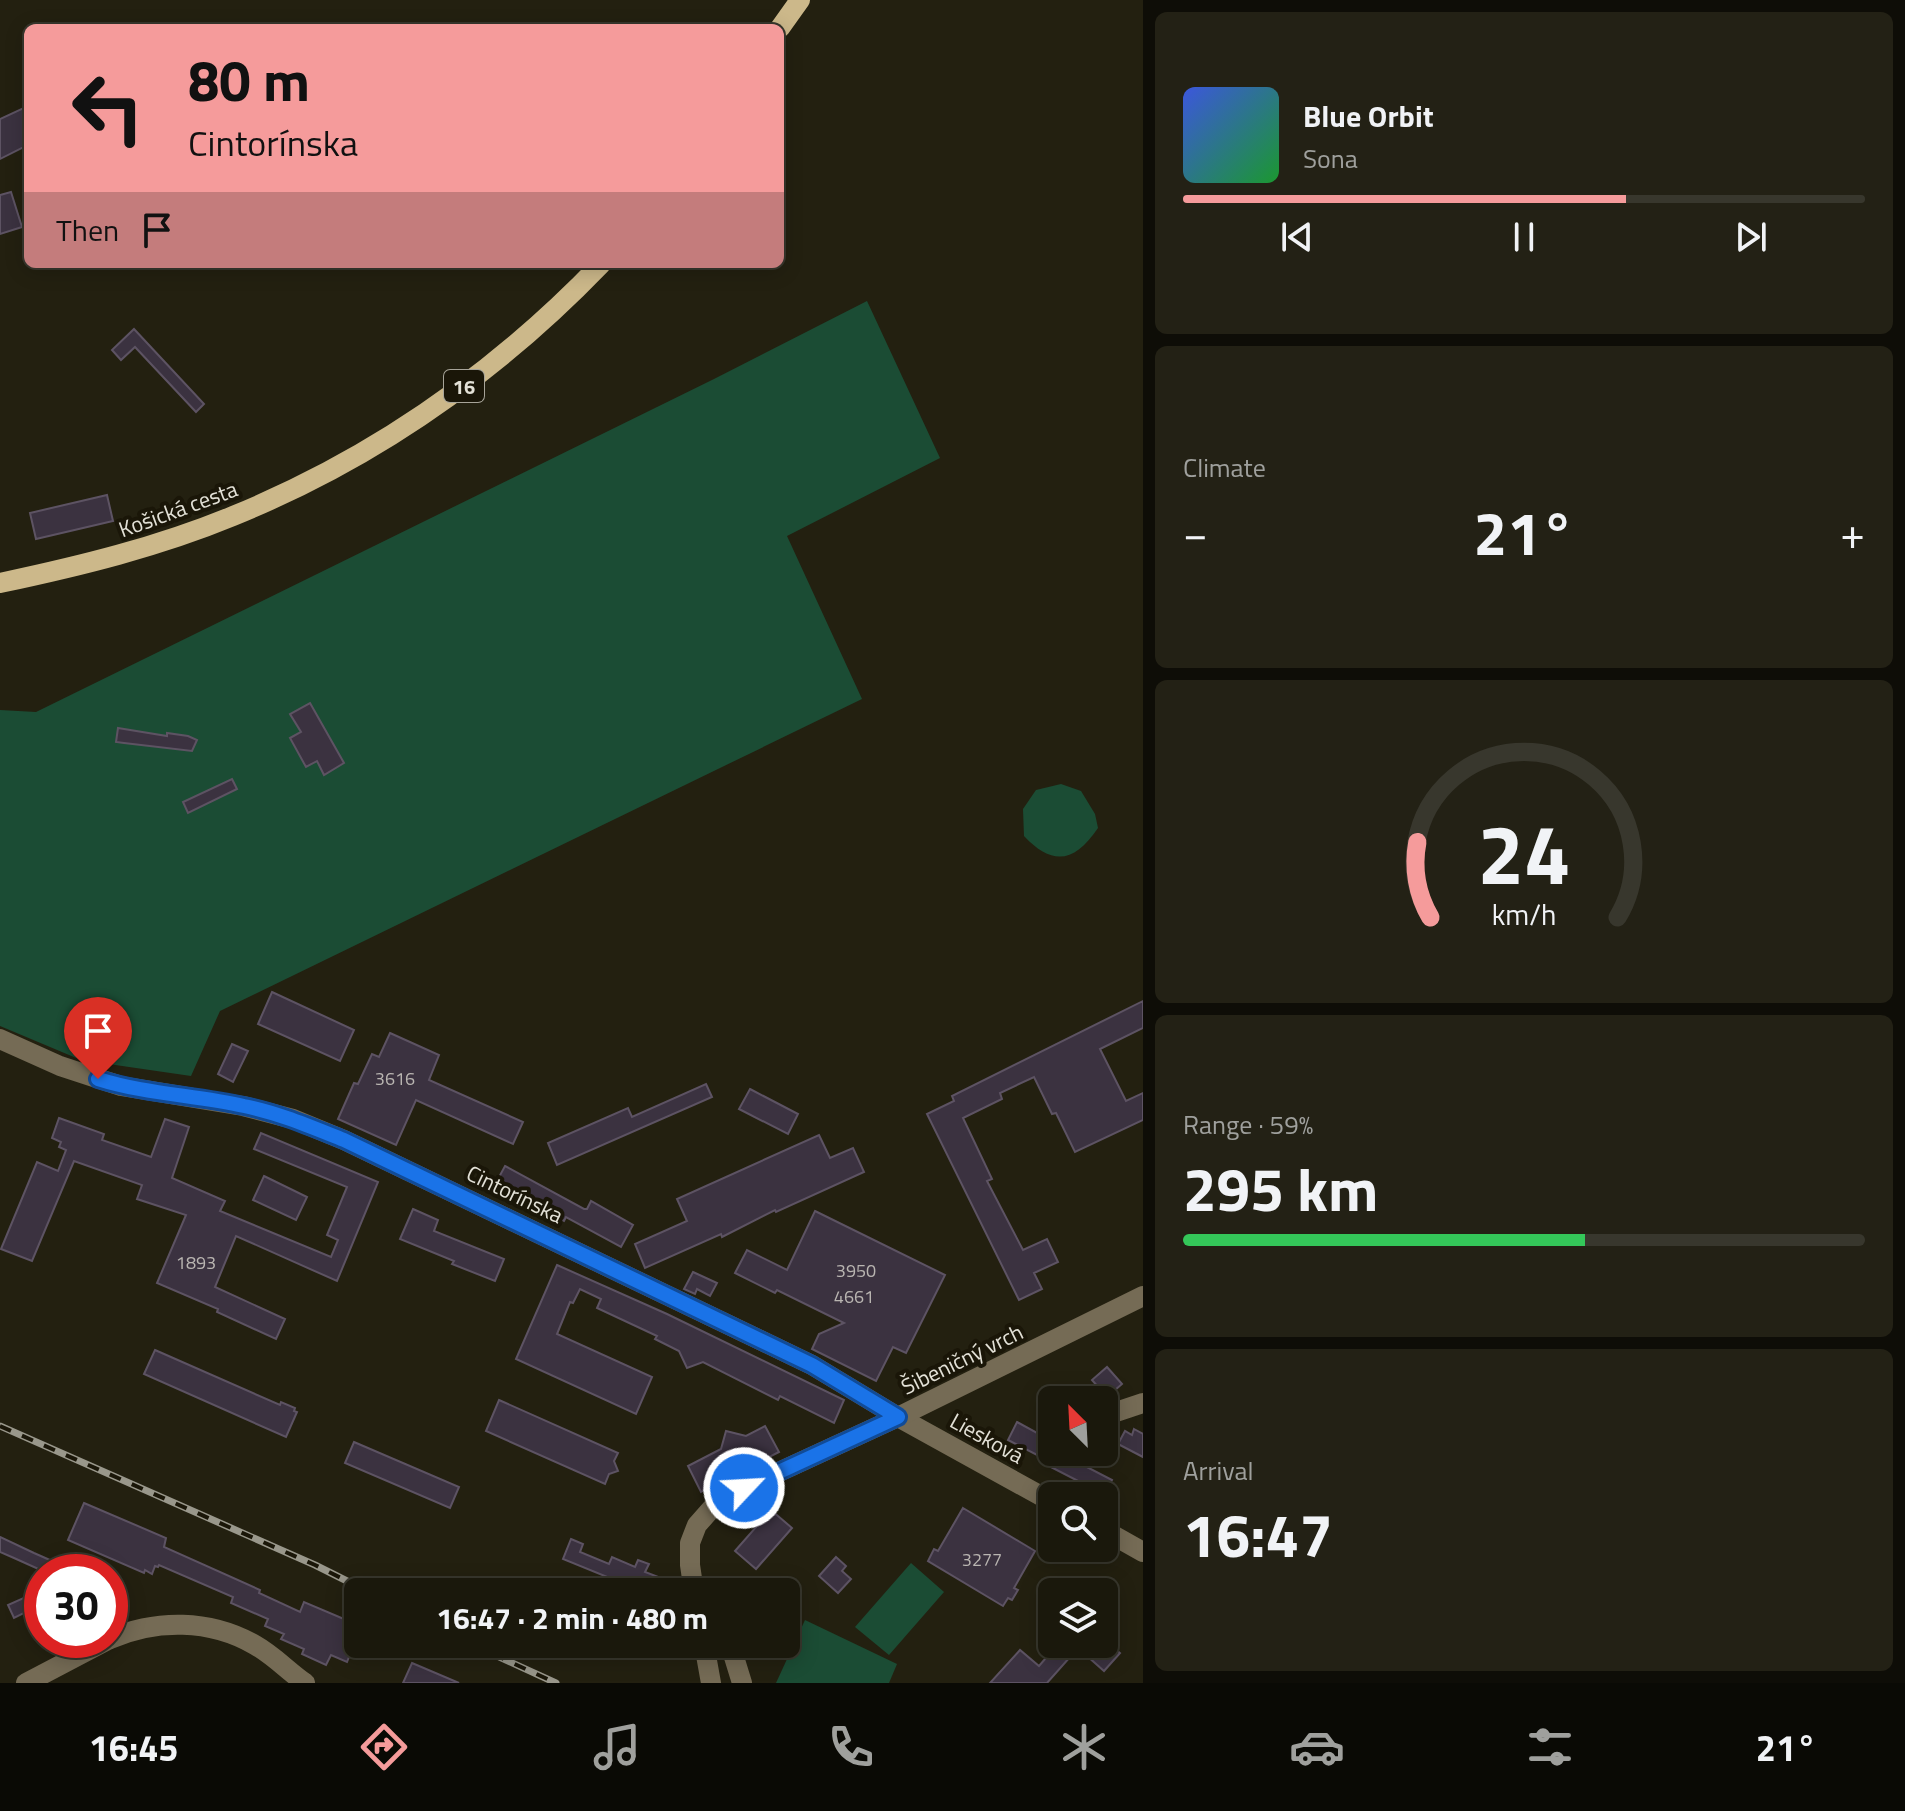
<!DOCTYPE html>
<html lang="en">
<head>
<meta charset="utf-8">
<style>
	:root { --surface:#1a180c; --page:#232115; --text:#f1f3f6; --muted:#9fa09d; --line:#38372d; --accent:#f59b9b }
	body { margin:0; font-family:"Titillium Web",sans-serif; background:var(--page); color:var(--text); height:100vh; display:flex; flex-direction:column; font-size:30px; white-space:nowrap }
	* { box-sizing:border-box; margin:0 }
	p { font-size:26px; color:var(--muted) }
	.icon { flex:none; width:44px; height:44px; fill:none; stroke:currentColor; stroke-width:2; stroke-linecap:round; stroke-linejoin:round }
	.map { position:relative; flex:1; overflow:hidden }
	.drawer { display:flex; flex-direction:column; gap:12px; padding:12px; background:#0e0d07; width:762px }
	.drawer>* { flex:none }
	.top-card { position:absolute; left:24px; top:24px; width:760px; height:244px; border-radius:12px; box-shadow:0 4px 20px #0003,0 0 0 2px var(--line); background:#f59b9b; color:#111; overflow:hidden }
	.needle { width:52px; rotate:336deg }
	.fabs { position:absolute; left:1038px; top:1386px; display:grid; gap:16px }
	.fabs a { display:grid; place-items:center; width:80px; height:80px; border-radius:12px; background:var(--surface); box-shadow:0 4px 20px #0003,0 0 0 2px var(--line); font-size:40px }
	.speed { position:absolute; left:24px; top:1554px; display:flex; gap:16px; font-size:40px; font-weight:700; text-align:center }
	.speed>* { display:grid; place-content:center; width:104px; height:104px; border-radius:50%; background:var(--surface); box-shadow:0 4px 20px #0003,0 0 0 2px var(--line); line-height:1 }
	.speed .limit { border:12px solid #d22; background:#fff; color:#111 }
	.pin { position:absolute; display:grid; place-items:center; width:68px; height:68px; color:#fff; margin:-82px -34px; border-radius:50% 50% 50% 0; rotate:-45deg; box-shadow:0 0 8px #0007 }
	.pin .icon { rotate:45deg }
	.me { position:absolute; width:88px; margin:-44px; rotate:65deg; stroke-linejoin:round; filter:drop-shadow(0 0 6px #0008) }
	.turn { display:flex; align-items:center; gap:28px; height:168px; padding:0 32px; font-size:36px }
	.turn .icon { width:104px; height:104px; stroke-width:2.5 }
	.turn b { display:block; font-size:56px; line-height:68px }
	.then { display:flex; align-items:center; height:76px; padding:0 32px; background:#0003; gap:16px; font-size:30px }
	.big { font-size:60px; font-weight:700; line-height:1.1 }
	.drawer .tile { flex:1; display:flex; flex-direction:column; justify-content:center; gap:12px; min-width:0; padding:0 28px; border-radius:12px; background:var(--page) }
	.drawer .dial { align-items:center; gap:0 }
	.dial svg { height:208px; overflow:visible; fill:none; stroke:var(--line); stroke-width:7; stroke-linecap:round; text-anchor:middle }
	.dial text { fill:var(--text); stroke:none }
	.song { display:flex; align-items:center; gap:24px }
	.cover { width:96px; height:96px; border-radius:12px; background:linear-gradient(135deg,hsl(230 70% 55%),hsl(130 70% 35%)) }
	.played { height:8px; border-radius:4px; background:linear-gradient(90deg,var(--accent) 65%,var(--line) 65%) }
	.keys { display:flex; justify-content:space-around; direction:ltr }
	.heat { display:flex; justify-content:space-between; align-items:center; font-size:44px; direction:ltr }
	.charge { height:12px; border-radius:6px; background:linear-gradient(90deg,#34c759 59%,var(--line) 0) }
	.trip { position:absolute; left:344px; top:1578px; width:456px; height:80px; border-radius:12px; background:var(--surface); box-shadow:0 4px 20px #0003,0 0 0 2px var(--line); font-weight:700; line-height:80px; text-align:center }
	.dock { display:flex; height:128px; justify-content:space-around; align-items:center; background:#0a0a05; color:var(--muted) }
	.dock .icon { width:56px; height:56px }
	.dock .selected { color:var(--accent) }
	.dock b { font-size:36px; color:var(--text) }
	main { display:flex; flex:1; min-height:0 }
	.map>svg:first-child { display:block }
	.green { fill:#1b4c34 }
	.building { fill:#3b3240; stroke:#5d5363; stroke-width:2 }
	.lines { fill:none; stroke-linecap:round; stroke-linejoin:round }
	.minor { stroke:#756b55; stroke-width:20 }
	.major { stroke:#ccb88a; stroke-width:20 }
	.rail-casing { stroke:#99978b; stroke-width:7 }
	.rail { stroke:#1a1608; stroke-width:4; stroke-dasharray:12; stroke-linecap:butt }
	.route-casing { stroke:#114b97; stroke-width:20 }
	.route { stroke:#1a73e8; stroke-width:14 }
	.labels { text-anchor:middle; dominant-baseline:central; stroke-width:8; stroke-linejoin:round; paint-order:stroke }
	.number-label { font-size:18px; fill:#b9b5b1 }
	.shield { fill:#1a1608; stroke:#a7a499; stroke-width:2 }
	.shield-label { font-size:20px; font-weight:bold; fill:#e3e1d7 }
	.street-label { font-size:22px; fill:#e3e1d7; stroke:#1a1608 }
</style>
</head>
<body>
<main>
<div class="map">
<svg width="1143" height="1683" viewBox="0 0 1143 1683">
	<rect width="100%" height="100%" fill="#232010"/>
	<g class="green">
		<path d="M867,301L940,458L787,536L862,699L220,1011L191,1076L81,1060L0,1026V710L36,712L714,379Z"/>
		<path d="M1061,784L1081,791L1095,814L1098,828C1075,862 1053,867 1024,836L1023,809L1036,790Z"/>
		<path d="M911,1563L944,1592L889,1655L855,1627Z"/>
		<path d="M805,1620L897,1664L889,1683H776Z"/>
	</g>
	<g class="building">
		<path d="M28,106V145L0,159V119Z"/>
		<path d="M11,192L22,227L0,234V195Z"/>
		<path d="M134,329L204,404L196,412L135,347L121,360L112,350Z"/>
		<path d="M107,495L113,521L36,539L30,513Z"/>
		<path d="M310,703L344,763L324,775L317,761L306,767L290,738L301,732L290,714Z"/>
		<path d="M118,728L167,736V733L188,736L197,740L192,751L124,743L116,742Z"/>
		<path d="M232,779L237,789L188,813L183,802Z"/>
		<path d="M272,992L354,1030L340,1061L258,1024Z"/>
		<path d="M1143,1001V1028L1100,1049L1126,1101L1143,1093V1120L1075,1152L1056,1113L1052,1114L1034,1077L1000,1093L1002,1099L963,1118L992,1179L987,1181L1023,1250L1047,1239L1058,1262L1034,1273L1042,1289L1019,1300L927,1114L954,1101L952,1096Z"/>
		<path d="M390,1033L439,1055L429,1080L523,1122L513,1144L416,1100L396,1145L338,1119L354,1083L358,1084L372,1054L379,1057Z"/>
		<path d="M232,1044L248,1051L233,1082L218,1074Z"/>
		<path d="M706,1084L712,1097L557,1165L548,1143L628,1108L632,1117Z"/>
		<path d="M750,1089L798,1114L788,1134L739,1109Z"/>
		<path d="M59,1118L104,1134L102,1140L151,1157L165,1119L189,1127L172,1178L225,1201L220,1211L331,1257L338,1240L327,1235L347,1187L254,1149L261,1133L378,1182L337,1281L236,1236L215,1287L285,1319L276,1339L217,1312L218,1309L157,1283L186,1215L137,1199L142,1185L74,1161L32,1261L1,1249L37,1162L58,1171L66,1150L59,1147L61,1142L52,1138Z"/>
		<path d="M819,1135L830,1158L853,1148L864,1172L776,1212L775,1210L722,1237L721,1234L645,1268L635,1244L687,1221L677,1199Z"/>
		<path d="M505,1166L584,1209H587L591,1201L633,1225L621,1247L566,1217L564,1221L511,1193L508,1198L492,1190Z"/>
		<path d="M264,1176L307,1197L296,1220L253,1200Z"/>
		<path d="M413,1209L438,1220L434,1231L504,1259L495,1281L452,1264L454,1261L400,1239Z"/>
		<path d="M815,1211L945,1275L906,1353L893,1347L876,1381L812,1349L819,1334L844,1323L777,1290L775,1293L735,1273L747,1250L787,1270Z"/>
		<path d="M557,1265L667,1314L844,1400L834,1423L780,1396L778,1400L703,1362L687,1368L679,1351L655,1339L657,1336L597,1308L601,1299L580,1289L573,1303L570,1302L557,1334L652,1377L636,1414L516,1359Z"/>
		<path d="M693,1272L717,1283L710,1296L697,1289L695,1294L684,1289Z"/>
		<path d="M155,1350L280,1405L281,1402L295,1408L294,1411L297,1412L286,1437L144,1374Z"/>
		<path d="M1107,1367L1122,1384L1107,1397L1092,1380Z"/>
		<path d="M499,1400L618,1453L614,1461L618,1471L609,1474L605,1484L486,1431Z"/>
		<path d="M1017,1422L1052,1441V1452H1065L1080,1460L1079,1463L1112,1480L1104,1496H1081L1086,1485L1045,1464L1047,1460L1008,1440Z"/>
		<path d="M765,1426L779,1452L701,1492L688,1466L721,1449L726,1431L746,1436Z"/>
		<path d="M1134,1429L1143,1434V1457L1118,1444L1125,1431L1132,1435Z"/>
		<path d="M354,1442L459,1487L450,1508L345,1463Z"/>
		<path d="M84,1503L166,1538L164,1547L260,1590L259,1593L300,1612L304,1602L358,1625V1644H382L376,1658L353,1647L347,1662L331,1655L326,1665L302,1654L304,1649L281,1639L284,1634L265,1626L268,1619L231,1603L233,1597L159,1565L158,1567L155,1566L152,1574L145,1570L144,1573L68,1540Z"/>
		<path d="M963,1508L1035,1551L1014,1588L1018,1590L1012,1600L1008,1598L1003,1606L928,1561L934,1549L938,1551Z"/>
		<path d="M771,1510L792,1528L756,1569L735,1551Z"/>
		<path d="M0,1537L34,1553L77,1572H45L14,1558L0,1552Z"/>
		<path d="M571,1539L583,1544L580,1552L609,1564L612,1557L635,1567L638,1560L649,1564L645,1572L669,1581L665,1592H644L563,1559Z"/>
		<path d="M836,1557L846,1566L842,1571L851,1579L838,1593L819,1576Z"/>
		<path d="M28,1596L42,1604L14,1618L8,1605Z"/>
		<path d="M1058,1644H1109L1120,1653L1104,1671L1078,1648L1047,1683H990L1020,1650L1039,1666Z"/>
		<path d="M412,1663L459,1683H403Z"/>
	</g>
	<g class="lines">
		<g class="minor">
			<path d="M0,1039L60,1066L121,1086L243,1106L293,1119L344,1140L812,1365L898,1417L1052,1502"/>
			<path d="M1104,1416L1143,1403"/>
			<path d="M1104,1530L1143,1552"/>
			<path d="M694,1592L690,1565V1543L697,1525L712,1508L744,1488L898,1417L1143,1296"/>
			<path d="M110,1639C156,1619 210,1619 255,1645C273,1655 288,1671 305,1683"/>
			<path d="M704,1644L711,1683"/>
			<path d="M730,1644L742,1683"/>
			<path d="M26,1683L108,1640"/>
		</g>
		<g class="major">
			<path d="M780,28L800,0"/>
			<path d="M0,583C80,566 158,547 233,516C373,459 497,372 601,264"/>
		</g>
		<defs>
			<g id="rail">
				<path d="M0,1426L315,1565L369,1592"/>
				<path d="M471,1644L556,1683"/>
			</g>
		</defs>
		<use href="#rail" class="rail-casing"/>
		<use href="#rail" class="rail"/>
	</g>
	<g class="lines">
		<defs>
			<path id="route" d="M98,1079C145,1094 195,1095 244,1106C279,1113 311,1127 344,1140L812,1365L898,1417L744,1488"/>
		</defs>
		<use href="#route" class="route-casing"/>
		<use href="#route" class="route"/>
	</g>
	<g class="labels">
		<g class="number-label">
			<text x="395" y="1078">3616</text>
			<text x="196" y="1262">1893</text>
			<text x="856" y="1270">3950</text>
			<text x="854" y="1296">4661</text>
			<text x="982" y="1559">3277</text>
		</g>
		<rect class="shield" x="444" y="370" width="40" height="32" rx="6"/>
		<g class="shield-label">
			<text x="464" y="386">16</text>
		</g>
		<g class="street-label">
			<text transform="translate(178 509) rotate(-20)">Košická cesta</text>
			<text transform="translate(515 1194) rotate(26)">Cintorínska</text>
			<text transform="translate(962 1359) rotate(-26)">Šibeničný vrch</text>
			<text transform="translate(987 1438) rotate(29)">Liesková</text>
		</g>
	</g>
</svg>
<div class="fabs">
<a><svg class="needle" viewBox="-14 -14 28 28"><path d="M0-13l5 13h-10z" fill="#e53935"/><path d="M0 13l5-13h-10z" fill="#9fa09d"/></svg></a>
<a><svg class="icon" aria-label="search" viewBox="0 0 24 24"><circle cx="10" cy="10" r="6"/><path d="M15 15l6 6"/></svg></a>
<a><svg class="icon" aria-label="layers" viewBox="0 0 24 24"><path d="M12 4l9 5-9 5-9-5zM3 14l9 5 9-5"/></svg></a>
</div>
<div class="speed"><div class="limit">30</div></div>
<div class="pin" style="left:98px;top:1079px;background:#d93025"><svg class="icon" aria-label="arrive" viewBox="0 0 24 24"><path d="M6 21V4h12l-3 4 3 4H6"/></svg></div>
<svg class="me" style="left:744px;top:1488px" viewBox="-20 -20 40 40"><circle r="17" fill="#1a73e8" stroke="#fff" stroke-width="3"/><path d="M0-11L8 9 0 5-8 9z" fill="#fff"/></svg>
<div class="trip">16:47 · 2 min · 480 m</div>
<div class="top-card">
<div class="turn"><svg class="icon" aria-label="left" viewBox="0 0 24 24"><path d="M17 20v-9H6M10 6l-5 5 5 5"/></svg><div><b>80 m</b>Cintorínska</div></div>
<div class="then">Then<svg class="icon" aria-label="arrive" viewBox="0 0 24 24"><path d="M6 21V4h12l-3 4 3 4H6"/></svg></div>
</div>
</div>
<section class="drawer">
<div class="tile">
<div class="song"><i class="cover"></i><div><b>Blue Orbit</b><p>Sona</p></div></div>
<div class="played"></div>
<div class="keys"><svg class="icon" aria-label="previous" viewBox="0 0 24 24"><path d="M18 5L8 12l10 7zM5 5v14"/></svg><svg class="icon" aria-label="pause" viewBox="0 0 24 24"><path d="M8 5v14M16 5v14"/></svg><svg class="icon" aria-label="next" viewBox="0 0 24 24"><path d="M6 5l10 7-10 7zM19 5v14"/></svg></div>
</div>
<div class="tile"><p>Climate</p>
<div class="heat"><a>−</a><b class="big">21°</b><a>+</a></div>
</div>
<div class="tile dial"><svg viewBox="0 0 100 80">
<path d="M14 69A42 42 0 1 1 86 69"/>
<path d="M14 69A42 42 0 0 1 9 40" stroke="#f59b9b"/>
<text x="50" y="56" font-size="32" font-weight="700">24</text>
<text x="50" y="72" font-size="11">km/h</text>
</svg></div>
<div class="tile"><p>Range · 59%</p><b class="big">295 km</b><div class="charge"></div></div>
<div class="tile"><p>Arrival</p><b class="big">16:47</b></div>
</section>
</main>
<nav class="dock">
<b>16:45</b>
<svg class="icon selected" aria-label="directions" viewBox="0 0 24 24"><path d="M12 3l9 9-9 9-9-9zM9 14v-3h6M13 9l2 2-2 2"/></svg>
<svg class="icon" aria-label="music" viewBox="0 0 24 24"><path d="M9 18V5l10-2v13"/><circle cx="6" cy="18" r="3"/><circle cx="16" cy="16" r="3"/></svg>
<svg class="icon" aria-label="phone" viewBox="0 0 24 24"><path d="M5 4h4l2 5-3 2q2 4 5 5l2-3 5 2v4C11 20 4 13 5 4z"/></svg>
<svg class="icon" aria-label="climate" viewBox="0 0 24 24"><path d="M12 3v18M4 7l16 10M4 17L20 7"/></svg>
<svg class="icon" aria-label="car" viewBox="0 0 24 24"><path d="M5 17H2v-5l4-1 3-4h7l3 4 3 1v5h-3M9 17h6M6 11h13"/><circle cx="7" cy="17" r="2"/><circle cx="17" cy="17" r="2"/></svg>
<svg class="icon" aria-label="filters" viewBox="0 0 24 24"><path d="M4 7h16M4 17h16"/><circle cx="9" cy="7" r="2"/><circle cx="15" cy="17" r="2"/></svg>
<b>21°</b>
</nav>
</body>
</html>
